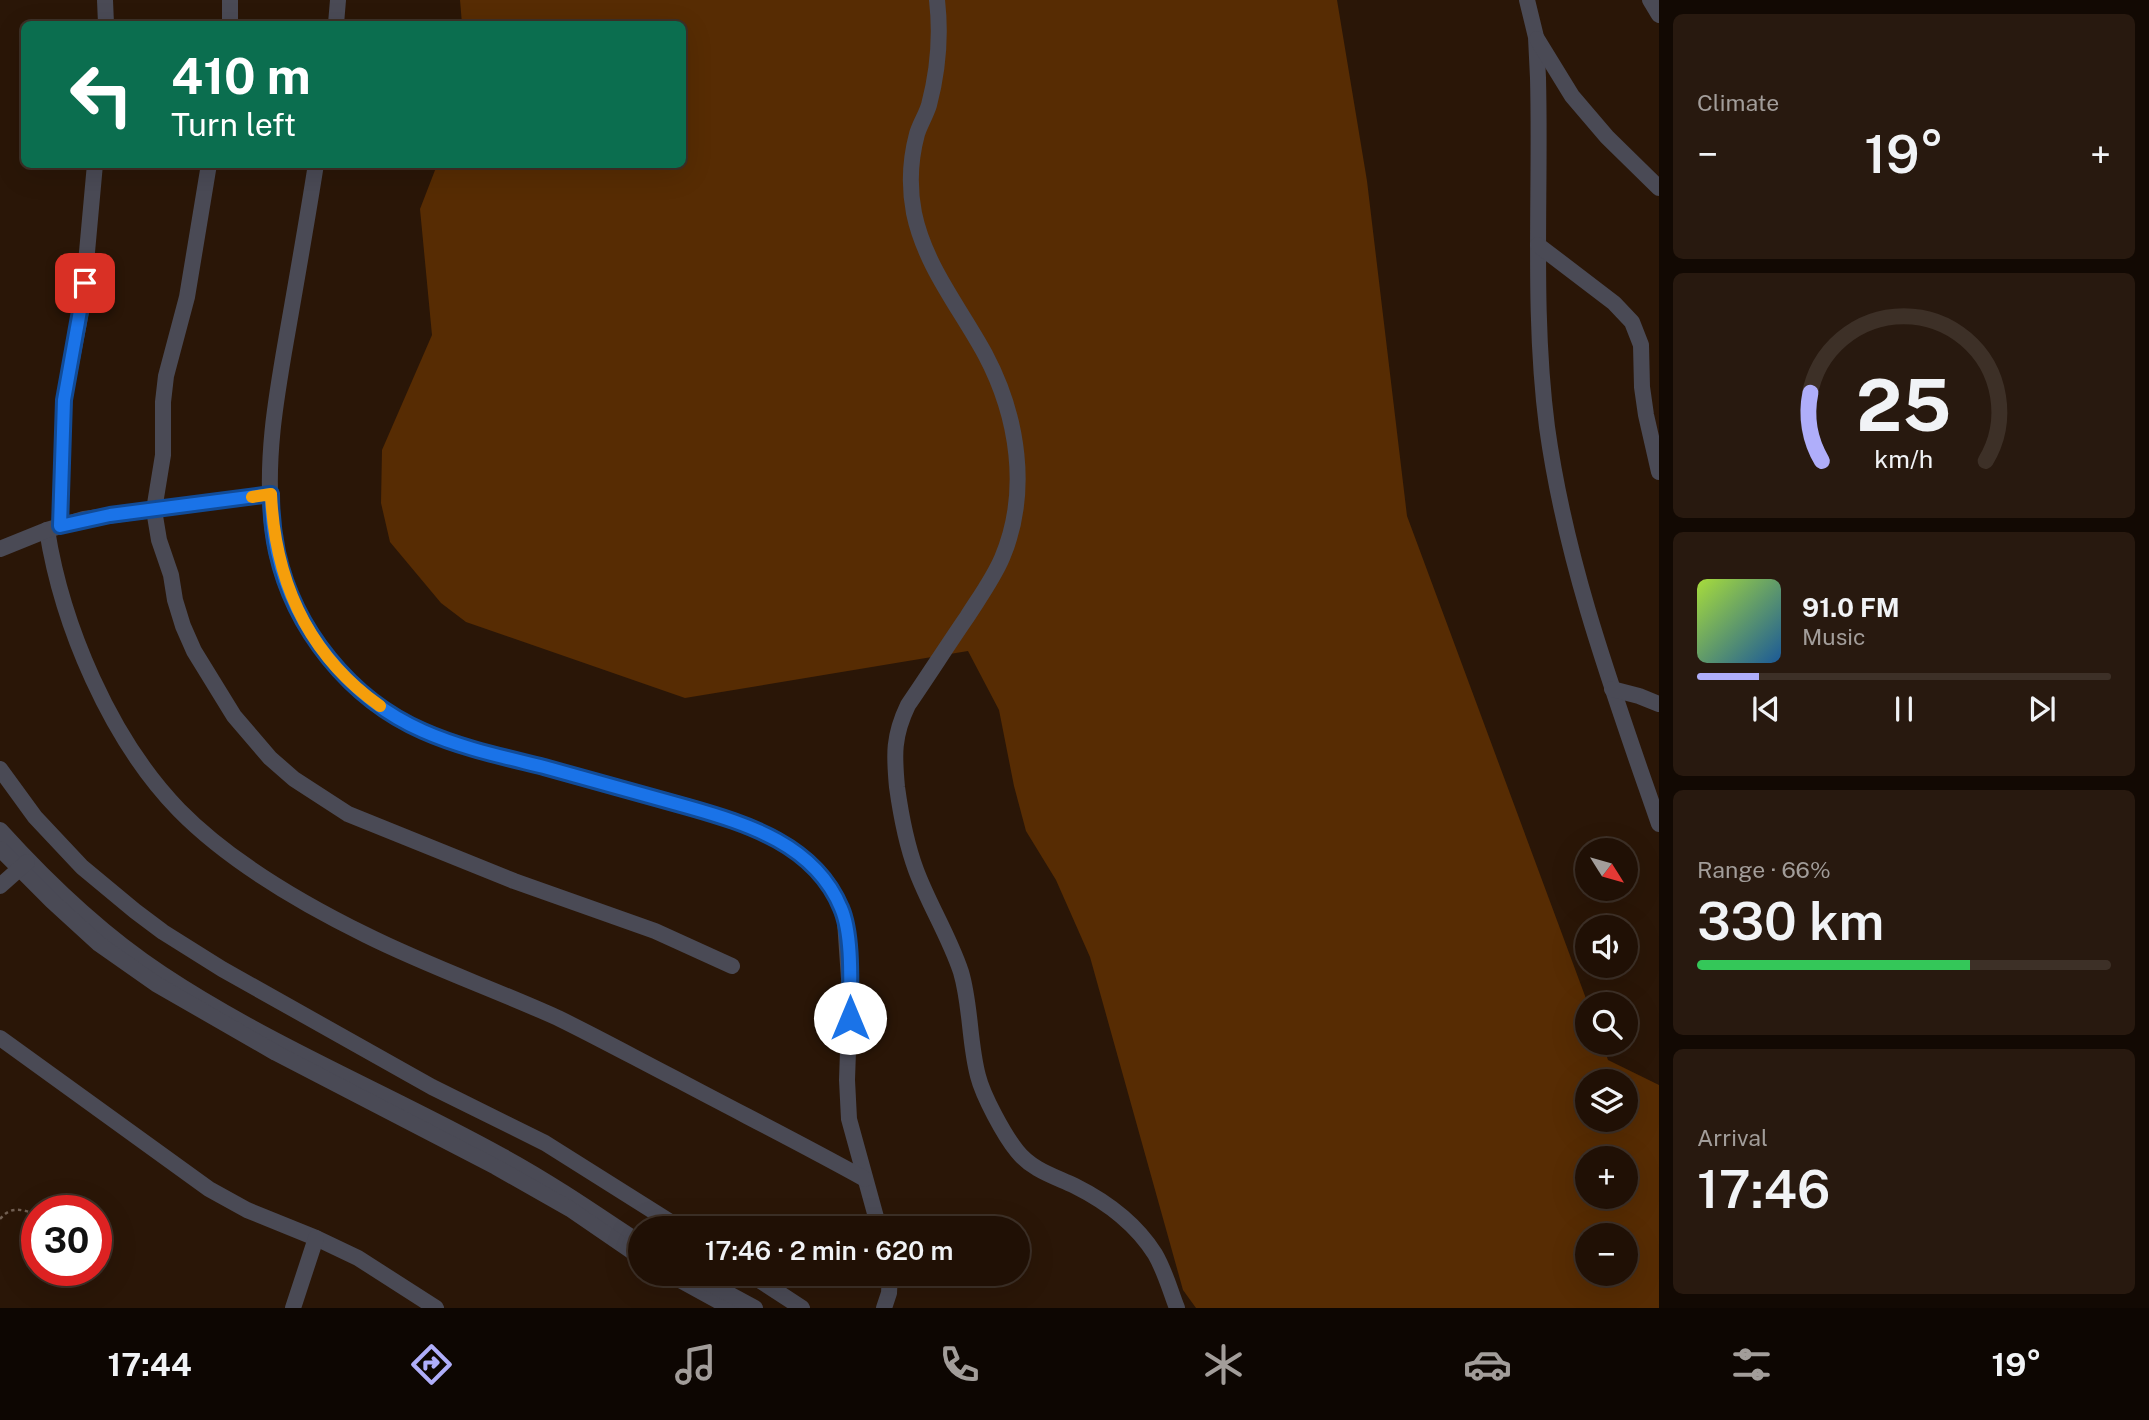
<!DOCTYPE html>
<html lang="en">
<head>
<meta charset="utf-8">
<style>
	:root { --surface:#201005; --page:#28190f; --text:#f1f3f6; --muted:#a29d9a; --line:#3d3027; --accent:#afaefa }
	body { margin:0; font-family:"Public Sans",sans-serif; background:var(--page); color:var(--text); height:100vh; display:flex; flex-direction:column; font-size:26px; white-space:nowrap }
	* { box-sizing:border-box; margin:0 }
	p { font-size:23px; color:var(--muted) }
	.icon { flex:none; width:38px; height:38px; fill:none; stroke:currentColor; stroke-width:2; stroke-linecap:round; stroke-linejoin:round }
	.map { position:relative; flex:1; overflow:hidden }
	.side { display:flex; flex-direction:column; gap:14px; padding:14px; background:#120903; width:490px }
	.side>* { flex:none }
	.top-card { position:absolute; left:21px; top:21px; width:665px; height:147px; border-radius:10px; box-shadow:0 7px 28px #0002,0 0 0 2px var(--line); background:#0b6e4f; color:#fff; overflow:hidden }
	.needle { width:46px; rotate:127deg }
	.tools { position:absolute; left:1575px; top:838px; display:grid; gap:14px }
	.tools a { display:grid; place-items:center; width:63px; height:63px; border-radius:50%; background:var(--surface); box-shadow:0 7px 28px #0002,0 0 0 2px var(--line); font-size:35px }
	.speed { position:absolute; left:21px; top:1195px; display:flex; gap:14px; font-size:35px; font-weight:700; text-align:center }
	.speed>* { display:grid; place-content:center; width:91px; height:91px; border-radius:50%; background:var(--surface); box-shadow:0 7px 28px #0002,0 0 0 2px var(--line); line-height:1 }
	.speed .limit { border:10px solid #d22; background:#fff; color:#111 }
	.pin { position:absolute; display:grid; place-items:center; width:60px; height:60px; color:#fff; margin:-30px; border-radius:14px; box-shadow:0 4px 10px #0006 }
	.me { position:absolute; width:77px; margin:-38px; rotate:0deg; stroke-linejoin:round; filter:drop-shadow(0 0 5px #0008) }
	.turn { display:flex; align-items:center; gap:24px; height:147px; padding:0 35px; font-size:32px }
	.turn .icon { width:91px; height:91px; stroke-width:2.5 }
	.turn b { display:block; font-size:49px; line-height:60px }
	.big { font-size:52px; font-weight:600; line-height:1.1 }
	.side .tile { flex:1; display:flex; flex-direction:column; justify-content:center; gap:10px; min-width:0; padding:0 24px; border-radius:10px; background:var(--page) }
	.side .dial { align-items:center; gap:0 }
	.dial svg { height:182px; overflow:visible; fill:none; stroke:var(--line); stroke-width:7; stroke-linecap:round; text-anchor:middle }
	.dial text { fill:var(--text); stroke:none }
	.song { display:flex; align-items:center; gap:21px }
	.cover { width:84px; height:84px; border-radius:10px; background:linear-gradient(135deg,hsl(80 70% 55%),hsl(210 70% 35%)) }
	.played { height:7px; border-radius:4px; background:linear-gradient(90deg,var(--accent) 15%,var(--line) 15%) }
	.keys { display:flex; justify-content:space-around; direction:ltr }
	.heat { display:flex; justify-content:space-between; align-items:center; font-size:38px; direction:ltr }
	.charge { height:10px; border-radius:5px; background:linear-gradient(90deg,#34c759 66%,var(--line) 0) }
	.trip { position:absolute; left:628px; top:1216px; width:402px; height:70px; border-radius:35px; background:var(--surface); box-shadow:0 7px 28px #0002,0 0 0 2px var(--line); font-weight:600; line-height:70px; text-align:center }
	.tab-bar { display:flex; height:112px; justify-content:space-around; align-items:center; background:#0d0602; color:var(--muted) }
	.tab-bar .icon { width:49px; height:49px }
	.tab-bar .selected { color:var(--accent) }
	.tab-bar b { font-size:32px; color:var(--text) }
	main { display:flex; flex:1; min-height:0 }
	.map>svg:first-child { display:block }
	.green { fill:#572c03; fill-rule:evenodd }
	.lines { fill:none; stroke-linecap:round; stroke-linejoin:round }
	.path { stroke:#715f52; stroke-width:2.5; stroke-dasharray:3.5 3.5; stroke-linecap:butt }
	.minor { stroke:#4a4a55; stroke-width:16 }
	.route-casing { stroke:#114b97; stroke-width:18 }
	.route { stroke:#1a73e8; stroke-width:12 }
	.slow { stroke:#f59e0b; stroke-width:12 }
</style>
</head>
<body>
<main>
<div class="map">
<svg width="1659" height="1308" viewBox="0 0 1659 1308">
	<rect width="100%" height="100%" fill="#2a1607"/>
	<path class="green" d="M460,0H1337L1367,181L1407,516L1588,1004L1587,1043H1602L1608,1060L1659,1085V1308H1196L1183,1290L1090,957L1056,880L1026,831L1014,786L999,710L968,651L685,698L466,622L441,603L390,542L381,503L382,450L432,335L420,209L437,165L682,164V24H462ZM1587,1082H1626V1120H1587ZM1587,1158H1626V1197H1587ZM1587,1236H1626V1274H1587Z"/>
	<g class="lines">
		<g class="path">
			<path d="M0,1219C12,1205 21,1210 37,1214"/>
			<path d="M96,1229H97"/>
		</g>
		<g class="minor">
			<path d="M105,0L106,24"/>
			<path d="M230,0V24"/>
			<path d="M937,0C941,35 938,71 929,105C926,115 920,124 917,134C910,160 909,187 914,213C925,266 960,308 985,354C1018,416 1030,492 1002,558C993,579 979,598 967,617C947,646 928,676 908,705C893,736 894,755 897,787C901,816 906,843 916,870C929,905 949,936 961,972C971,1006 969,1042 978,1076C983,1096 1004,1135 1017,1151C1032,1170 1054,1176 1075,1186C1107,1202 1136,1224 1155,1254C1165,1271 1170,1290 1177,1308"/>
			<path d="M1527,0L1536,37L1538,78C1541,194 1532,311 1547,427C1566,565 1614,694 1659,824"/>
			<path d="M1650,0L1659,15"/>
			<path d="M336,24L338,0"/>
			<path d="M1537,39L1572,96L1607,137L1659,188"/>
			<path d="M209,164L187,297L166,376L163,402V455L154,510L159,540L171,575L175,600L183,626L194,651L234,716L270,758L294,779L348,814L514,881L655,931L732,966"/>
			<path d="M316,164C307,221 297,278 287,335C276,398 265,459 272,524C281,612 341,695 423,731C463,749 508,758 551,769C596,781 641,794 686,806C749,824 827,848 845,921L850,993L847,1080L849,1119L879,1228"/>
			<path d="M1538,245L1614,303L1632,322L1641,345L1642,387L1646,415L1659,472"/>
			<path d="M60,526L64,400L82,307L95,164"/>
			<path d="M47,530C62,625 110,739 179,810C228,860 303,904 366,935C428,966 494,989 558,1018C599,1038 639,1060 680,1081C742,1114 804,1145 865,1179"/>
			<path d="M0,549L47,530L84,519L270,494"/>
			<path d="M1612,689L1639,696L1659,704"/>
			<path d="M0,769L35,817L82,867L135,911L163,932L222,969L432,1087L545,1143L680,1228"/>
			<path d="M0,830C49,884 101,934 162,974C269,1045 390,1094 502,1156C550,1182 595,1213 640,1243"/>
			<path d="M0,849L52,901L99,944L156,984L276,1053L496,1167L570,1209L640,1257"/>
			<path d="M0,886L27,862"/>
			<path d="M0,1038L209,1189L247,1210L316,1238L358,1258L436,1308"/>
			<path d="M669,1274L731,1308"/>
			<path d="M692,1274L755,1308"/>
			<path d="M750,1274L802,1308"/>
			<path d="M293,1308L316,1238"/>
			<path d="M884,1308L889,1293L890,1274"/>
		</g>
	</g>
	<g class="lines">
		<defs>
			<path id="route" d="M85,283L64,400L60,526L110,515L271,494C271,514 273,533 277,552C294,629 350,699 423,731C461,748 504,757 544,767C592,780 640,794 688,807C748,824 815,845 841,908C853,935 850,988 850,1018"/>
		</defs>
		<use href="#route" class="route-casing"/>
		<use href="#route" class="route"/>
		<path class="slow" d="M252,497L271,494C275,581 308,655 380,706"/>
	</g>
</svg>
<div class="tools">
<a><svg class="needle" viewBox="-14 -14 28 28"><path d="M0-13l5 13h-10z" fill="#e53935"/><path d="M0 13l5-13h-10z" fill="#a29d9a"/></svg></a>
<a><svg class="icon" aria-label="sound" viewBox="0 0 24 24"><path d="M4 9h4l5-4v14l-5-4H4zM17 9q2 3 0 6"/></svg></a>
<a><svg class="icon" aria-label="search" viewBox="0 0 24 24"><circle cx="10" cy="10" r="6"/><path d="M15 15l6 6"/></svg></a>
<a><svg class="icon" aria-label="layers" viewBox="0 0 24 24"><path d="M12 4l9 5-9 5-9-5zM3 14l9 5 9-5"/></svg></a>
<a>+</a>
<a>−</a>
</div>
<div class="speed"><div class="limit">30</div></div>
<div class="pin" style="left:85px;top:283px;background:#d93025"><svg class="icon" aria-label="arrive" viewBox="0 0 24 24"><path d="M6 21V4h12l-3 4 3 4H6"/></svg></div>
<svg class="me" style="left:850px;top:1018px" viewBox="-20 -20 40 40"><circle r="19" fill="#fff"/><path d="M0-13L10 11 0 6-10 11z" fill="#1a73e8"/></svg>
<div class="trip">17:46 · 2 min · 620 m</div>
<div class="top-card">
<div class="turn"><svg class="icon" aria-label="left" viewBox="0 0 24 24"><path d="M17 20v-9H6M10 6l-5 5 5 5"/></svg><div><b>410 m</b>Turn left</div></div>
</div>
</div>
<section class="side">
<div class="tile"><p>Climate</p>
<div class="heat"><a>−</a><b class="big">19°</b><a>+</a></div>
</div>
<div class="tile dial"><svg viewBox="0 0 100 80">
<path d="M14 69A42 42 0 1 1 86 69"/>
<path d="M14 69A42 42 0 0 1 9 39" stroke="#afaefa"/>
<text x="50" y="56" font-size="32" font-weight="700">25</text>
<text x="50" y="72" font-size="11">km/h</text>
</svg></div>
<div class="tile">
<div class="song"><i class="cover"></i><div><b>91.0 FM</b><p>Music</p></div></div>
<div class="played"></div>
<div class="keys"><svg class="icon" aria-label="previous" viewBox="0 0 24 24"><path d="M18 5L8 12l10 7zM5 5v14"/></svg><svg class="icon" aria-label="pause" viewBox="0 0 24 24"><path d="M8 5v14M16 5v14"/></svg><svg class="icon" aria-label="next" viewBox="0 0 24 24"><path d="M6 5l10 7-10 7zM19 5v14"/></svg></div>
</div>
<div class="tile"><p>Range · 66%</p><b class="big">330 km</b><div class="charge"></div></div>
<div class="tile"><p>Arrival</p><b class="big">17:46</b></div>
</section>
</main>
<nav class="tab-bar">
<b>17:44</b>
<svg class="icon selected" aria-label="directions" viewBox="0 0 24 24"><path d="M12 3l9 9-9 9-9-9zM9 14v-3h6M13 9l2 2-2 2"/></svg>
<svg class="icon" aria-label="music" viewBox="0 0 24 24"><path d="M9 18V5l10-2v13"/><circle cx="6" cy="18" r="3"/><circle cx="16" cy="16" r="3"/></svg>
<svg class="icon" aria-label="phone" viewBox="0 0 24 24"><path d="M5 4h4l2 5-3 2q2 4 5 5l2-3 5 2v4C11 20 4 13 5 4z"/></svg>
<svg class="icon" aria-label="climate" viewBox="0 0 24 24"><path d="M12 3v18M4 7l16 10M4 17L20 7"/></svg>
<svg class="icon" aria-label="car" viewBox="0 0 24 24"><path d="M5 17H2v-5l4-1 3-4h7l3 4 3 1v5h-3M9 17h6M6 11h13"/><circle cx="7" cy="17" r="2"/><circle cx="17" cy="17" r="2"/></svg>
<svg class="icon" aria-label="filters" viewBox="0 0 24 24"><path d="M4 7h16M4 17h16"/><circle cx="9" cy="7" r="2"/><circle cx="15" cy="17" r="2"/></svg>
<b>19°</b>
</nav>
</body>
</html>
